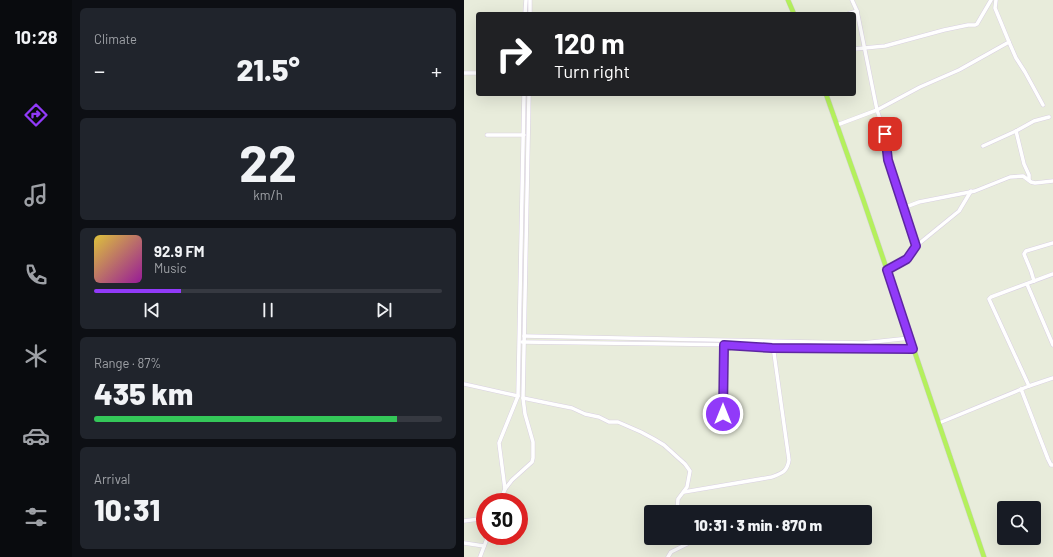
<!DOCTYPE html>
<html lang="en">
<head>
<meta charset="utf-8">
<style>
	:root { --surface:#171b24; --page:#20242c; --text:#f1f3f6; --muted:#9ea1a6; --line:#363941; --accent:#913af9 }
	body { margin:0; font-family:Barlow,sans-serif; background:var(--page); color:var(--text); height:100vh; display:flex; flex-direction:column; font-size:15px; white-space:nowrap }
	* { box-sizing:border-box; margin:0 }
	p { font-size:13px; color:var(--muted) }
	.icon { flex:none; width:22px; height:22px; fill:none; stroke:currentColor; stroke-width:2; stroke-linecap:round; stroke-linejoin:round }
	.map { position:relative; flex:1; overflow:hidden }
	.panel { display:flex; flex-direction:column; gap:8px; padding:8px; background:#0d0f14; width:392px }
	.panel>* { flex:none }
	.top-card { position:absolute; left:12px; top:12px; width:380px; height:84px; border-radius:4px; box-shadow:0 4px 16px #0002; background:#202124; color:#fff; overflow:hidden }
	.controls { position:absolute; left:533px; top:501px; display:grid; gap:8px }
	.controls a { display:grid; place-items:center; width:44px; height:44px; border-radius:4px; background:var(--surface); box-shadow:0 4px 16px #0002; font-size:20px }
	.speed { position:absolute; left:12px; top:493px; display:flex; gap:8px; font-size:20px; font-weight:700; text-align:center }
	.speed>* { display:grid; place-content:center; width:52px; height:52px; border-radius:50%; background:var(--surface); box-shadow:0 4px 16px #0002; line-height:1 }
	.speed .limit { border:6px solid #d22; background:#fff; color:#111 }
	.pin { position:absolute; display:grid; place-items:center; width:34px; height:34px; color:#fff; margin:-17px; border-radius:8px; box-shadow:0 2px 6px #0006 }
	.me { position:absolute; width:44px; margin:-22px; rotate:0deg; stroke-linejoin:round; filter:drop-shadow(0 0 3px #0008) }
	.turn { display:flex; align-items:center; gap:14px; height:84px; padding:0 12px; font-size:18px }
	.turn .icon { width:52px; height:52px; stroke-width:2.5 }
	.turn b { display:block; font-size:28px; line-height:34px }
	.big { font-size:30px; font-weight:800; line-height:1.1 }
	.panel .widget { flex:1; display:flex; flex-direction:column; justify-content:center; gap:6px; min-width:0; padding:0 14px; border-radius:6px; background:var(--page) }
	.panel .dial { align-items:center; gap:0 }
	.dial b { font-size:52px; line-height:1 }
	.song { display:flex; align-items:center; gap:12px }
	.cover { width:48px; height:48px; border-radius:6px; background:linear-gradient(135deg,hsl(50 70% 55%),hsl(300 70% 35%)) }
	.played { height:4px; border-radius:2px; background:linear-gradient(90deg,var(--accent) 25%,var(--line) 25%) }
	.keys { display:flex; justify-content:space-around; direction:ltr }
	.heat { display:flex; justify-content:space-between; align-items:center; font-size:22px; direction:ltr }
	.charge { height:6px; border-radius:3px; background:linear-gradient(90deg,#34c759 87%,var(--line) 0) }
	.trip { position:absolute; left:180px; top:505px; width:228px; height:40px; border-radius:4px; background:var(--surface); box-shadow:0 4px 16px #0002; font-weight:800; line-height:40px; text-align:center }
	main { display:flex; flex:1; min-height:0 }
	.tabs { display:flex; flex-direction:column; width:72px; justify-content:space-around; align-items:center; background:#090b0e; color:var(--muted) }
	.tabs .icon { width:28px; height:28px }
	.tabs .on { color:var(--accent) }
	.tabs b { font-size:18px; color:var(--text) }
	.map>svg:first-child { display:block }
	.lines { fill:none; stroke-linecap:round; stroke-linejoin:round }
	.minor-casing { stroke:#d9d0e2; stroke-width:4.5 }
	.major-casing { stroke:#d0d0d0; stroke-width:5.5 }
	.minor { stroke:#fff; stroke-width:3.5 }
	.major { stroke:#b4f05c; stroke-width:4.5 }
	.route-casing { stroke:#5e26a2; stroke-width:10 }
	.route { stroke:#913af9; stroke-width:7 }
</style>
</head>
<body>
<main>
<nav class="tabs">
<b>10:28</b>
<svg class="icon on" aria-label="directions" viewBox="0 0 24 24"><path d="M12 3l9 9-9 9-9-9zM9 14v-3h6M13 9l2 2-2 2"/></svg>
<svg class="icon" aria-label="music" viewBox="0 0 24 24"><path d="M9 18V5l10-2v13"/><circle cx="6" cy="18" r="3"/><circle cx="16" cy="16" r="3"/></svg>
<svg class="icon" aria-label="phone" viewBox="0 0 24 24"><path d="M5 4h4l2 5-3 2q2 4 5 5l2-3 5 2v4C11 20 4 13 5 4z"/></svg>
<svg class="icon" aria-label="climate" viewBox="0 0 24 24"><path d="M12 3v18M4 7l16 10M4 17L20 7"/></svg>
<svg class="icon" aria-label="car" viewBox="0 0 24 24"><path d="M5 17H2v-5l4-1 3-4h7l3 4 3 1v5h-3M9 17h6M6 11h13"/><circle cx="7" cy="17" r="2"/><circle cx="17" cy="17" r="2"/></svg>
<svg class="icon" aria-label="filters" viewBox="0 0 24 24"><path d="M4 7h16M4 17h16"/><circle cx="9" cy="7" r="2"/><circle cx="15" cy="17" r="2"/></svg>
</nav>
<section class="panel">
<div class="widget"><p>Climate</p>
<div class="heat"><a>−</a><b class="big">21.5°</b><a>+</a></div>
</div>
<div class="widget dial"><b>22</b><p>km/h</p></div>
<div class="widget">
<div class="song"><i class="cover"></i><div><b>92.9 FM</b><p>Music</p></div></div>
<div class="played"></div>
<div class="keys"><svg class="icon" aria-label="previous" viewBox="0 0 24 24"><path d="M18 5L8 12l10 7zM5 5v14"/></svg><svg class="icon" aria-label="pause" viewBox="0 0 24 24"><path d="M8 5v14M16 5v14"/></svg><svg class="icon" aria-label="next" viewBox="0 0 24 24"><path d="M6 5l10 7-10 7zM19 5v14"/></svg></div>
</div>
<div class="widget"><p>Range · 87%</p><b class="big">435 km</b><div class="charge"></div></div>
<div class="widget"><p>Arrival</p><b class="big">10:31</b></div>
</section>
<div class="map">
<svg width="589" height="557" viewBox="0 0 589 557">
	<rect width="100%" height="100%" fill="#e8ecdb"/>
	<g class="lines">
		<defs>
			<g id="minor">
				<path d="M388,0L393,11L413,110L421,134L424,160L452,246L443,259L423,270"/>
				<path d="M61,14L62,0"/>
				<path d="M66,14V0"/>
				<path d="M384,14L393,11"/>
				<path d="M545,42L552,58L561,72L579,105"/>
				<path d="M390,49L421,46L480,30L504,25H511L513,24L527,0"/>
				<path d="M0,73H14"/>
				<path d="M373,125L413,110L456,87L495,70L545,42L531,8L532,0"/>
				<path d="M552,131L560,164L565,175V180"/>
				<path d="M23,135H60"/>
				<path d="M519,146L552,131L570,121L585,117"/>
				<path d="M439,208L455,202L511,191L546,177L559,176L567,182L571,183L589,181"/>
				<path d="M452,246L495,211L507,191"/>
				<path d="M570,281L567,271L560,254L562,251L589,243"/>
				<path d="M563,284L589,345"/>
				<path d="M60,336L399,343L446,338"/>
				<path d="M58,342L284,345L308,347L449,349"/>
				<path d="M0,384L54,396"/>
				<path d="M565,386L525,299L527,297L589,274"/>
				<path d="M557,389L584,459L587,465H589"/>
				<path d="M59,398L93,405L108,408L121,414L135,417L145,422H154L177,432L190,439L200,445L221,464L226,471L223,487L214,499L213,512"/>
				<path d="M259,414V345"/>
				<path d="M475,423L565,386L589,378"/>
				<path d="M41,489L35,443L54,396L60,94"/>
				<path d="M220,492L308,477C318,473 323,472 325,460L309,346"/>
				<path d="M36,502L41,489L48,480L68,462L69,458V442L61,414L59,398L65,94"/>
				<path d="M15,519L21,525"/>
				<path d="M0,521L15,519L21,516"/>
				<path d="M0,543L20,546"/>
				<path d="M16,557L24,536"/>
				<path d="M204,557L207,552L223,544L226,538"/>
			</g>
			<g id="major">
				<path d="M324,0L330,14"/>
				<path d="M362,94L399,199L520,557"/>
			</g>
		</defs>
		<use href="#minor" class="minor-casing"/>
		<use href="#major" class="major-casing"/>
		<use href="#minor" class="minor"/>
		<use href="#major" class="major"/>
	</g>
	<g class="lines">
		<defs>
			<path id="route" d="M259,414L260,345L308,348L449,349L423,270L443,259L452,246L424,160L421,134"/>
		</defs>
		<use href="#route" class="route-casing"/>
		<use href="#route" class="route"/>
	</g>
</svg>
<div class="controls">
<a><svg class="icon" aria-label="search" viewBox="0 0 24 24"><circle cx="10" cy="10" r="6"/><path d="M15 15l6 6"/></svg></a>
</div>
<div class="speed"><div class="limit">30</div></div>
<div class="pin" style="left:421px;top:134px;background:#d93025"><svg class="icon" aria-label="arrive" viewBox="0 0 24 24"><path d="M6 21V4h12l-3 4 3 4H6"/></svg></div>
<svg class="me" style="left:259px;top:414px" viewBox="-20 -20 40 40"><circle r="17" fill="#913af9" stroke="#fff" stroke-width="3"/><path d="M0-11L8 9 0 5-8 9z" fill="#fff"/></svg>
<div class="trip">10:31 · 3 min · 870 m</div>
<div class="top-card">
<div class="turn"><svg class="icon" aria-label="right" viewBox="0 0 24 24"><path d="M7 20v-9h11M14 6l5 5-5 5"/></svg><div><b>120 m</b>Turn right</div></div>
</div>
</div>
</main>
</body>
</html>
